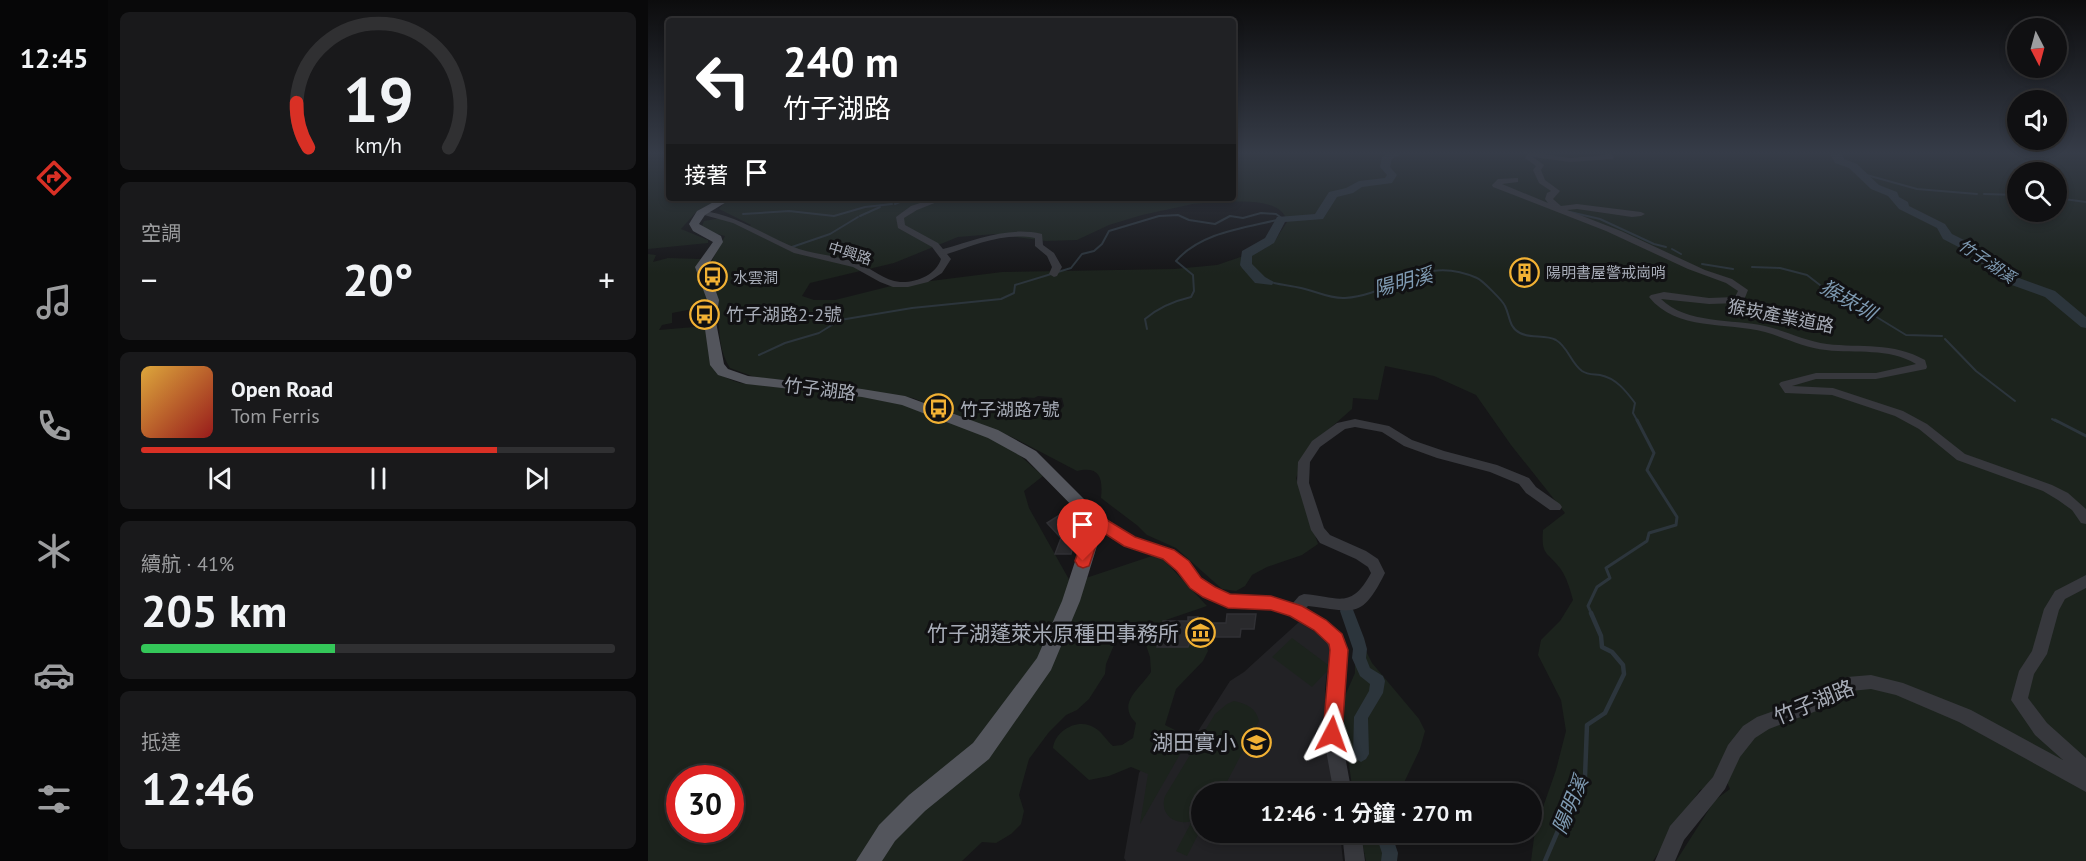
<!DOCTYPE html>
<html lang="zh-TW">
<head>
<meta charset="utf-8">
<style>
	:root { --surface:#101012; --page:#19191b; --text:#f1f3f6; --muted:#9c9d9f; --line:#303032; --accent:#d93025 }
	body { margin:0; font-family:"PT Sans","Noto Sans TC",sans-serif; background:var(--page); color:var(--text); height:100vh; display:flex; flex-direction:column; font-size:22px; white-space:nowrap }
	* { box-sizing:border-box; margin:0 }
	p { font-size:20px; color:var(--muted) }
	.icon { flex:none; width:33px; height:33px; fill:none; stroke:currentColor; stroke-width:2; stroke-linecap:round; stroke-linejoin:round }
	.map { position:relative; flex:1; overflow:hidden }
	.drawer { display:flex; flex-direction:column; gap:12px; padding:12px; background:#09090a; width:540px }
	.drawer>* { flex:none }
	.hud { position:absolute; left:18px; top:18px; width:570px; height:183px; border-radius:6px; box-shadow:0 3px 9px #0003,0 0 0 2px var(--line); background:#202124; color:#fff; overflow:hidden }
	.needle { width:39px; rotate:174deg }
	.controls { position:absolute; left:1359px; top:18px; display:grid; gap:12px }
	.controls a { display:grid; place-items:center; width:60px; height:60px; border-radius:50%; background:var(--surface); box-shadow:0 3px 9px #0003,0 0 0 2px var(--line); font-size:30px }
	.speed { position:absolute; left:18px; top:765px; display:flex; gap:12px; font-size:30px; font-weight:700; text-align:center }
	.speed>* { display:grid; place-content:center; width:78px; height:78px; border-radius:50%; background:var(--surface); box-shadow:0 3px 9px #0003,0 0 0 2px var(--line); line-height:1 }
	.speed .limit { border:9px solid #d22; background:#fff; color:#111 }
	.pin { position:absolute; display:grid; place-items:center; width:51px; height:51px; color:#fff; margin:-62px -26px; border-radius:50% 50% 50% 0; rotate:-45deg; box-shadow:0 0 6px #0007 }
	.pin .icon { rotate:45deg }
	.me { position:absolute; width:66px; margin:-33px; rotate:4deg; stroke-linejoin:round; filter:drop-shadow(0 0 4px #0008) }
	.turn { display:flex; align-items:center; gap:21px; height:126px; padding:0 18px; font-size:27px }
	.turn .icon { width:78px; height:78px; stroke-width:2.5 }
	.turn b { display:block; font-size:42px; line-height:51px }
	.then { display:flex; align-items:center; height:57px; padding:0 18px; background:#0003; gap:12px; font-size:22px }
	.big { font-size:45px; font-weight:700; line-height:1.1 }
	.drawer .widget { flex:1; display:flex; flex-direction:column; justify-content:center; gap:9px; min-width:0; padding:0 21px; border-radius:9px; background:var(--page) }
	.drawer .dial { align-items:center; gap:0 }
	.dial svg { height:156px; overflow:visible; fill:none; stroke:var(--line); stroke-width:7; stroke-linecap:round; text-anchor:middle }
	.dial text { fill:var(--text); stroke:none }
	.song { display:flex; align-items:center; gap:18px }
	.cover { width:72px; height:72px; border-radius:9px; background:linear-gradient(135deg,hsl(40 70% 55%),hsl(0 70% 35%)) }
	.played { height:6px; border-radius:3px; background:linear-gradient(90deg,var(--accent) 75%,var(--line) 75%) }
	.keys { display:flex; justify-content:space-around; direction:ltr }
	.heat { display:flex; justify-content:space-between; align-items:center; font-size:33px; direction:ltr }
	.charge { height:9px; border-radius:4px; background:linear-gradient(90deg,#34c759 41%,var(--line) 0) }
	.trip { position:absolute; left:543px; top:783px; width:351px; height:60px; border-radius:30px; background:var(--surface); box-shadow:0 3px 9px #0003,0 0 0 2px var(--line); font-weight:700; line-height:60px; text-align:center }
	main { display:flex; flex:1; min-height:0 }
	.menu { display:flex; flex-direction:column; width:108px; justify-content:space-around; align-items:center; background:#060607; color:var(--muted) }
	.menu .icon { width:42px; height:42px }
	.menu .active { color:var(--accent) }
	.menu b { font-size:27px; color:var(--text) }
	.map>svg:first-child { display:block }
	.built { fill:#222225 }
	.green { fill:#1c231d; fill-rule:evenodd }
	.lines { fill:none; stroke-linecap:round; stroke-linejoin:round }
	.stream-far2 { stroke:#2c353c; stroke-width:2 }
	.stream-far1 { stroke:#2c353c; stroke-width:3 }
	.stream { stroke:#2c353c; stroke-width:4.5 }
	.canal { fill:#2c353c; fill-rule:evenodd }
	.river { fill:#2c353c; fill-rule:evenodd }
	.building { fill:#29292c; stroke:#303034; stroke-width:1.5 }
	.minor { fill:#37383d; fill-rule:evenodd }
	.major { fill:#53555c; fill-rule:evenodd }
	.route { fill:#d93025; stroke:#8d1f18; stroke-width:1.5 }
	.labels { text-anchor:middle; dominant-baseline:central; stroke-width:6; stroke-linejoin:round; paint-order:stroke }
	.far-street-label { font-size:15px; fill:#a8adb8; stroke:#111113 }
	.far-poi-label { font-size:15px; fill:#a8adb8; stroke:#111113; text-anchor:start }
	.far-water-label { font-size:16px; font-style:italic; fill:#7f9bb3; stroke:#111113 }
	.poi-label { font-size:18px; fill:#a8adb8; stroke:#111113; text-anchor:start }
	.street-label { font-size:18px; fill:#a8adb8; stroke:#111113 }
	.water-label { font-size:20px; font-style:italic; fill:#7f9bb3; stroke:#111113 }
	.near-poi-label { font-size:21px; fill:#a8adb8; stroke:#111113; text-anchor:end }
	.near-street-label { font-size:21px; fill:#a8adb8; stroke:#111113 }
</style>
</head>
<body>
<main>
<nav class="menu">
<b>12:45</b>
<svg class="icon active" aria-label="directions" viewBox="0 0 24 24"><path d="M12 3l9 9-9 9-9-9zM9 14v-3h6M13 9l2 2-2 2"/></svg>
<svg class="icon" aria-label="music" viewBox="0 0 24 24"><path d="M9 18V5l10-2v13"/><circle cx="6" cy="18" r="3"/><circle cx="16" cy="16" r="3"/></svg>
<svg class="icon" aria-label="phone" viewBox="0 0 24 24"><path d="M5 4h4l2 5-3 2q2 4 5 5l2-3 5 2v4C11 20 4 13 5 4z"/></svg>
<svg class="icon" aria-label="climate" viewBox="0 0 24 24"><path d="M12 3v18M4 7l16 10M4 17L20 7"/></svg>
<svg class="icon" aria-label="car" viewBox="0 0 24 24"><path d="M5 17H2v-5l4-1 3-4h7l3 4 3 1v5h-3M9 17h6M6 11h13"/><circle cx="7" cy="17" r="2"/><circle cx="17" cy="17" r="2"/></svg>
<svg class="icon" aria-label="filters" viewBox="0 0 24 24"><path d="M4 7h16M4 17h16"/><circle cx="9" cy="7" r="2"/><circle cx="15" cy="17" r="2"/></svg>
</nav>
<section class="drawer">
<div class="widget dial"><svg viewBox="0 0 100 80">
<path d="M14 69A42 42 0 1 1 86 69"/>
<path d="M14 69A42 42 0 0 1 8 46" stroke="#d93025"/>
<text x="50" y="56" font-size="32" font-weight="700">19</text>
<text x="50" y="72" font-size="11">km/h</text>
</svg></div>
<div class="widget"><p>空調</p>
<div class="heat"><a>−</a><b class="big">20°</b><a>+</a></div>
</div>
<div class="widget">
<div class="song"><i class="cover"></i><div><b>Open Road</b><p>Tom Ferris</p></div></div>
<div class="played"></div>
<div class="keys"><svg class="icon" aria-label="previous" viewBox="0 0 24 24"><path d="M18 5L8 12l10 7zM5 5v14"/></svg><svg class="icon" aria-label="pause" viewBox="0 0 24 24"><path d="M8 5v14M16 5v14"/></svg><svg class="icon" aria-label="next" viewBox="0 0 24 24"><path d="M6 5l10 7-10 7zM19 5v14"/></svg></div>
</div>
<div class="widget"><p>續航 · 41%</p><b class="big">205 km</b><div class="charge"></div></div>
<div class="widget"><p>抵達</p><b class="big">12:46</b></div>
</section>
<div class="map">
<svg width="1438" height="861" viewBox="0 0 1438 861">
	<rect width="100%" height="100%" fill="#161618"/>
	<path class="built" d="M651,622L677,638L682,648L677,689L678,740L687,793L554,794V832L692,833L695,861H478L476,858L491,773L500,759L511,750L545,739L582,681L596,672Z"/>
	<g class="green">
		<path d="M0,152H21V198H75L49,211L33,229L60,240V243L0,249Z"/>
		<path d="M585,152H1438V861H1028L1067,800L1082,789L1079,782L1052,790L1005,861H883L887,830L908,770L918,731L913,700L890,655L893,640L912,621L925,600C922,589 919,578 912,568C899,551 893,556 895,530L917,513L863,445L828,395L786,376L737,366L730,400L705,398L704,409L663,445L648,478L670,544L654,555L619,567L604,575L597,586L588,591L574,589L528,548L499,535L490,526L453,498C455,478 452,466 429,471L364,437L265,398L167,382L109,378L82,368C70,349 71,329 71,308L49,313L45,309L24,313V323L14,325L11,330L58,326C62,358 57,372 92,383L211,396L252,404L328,431L368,452L395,476L376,491L381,508L423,583L504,556L514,558L559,606L515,621L509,646L540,647L541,644L557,642L560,651L555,661L528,689L517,725L527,730L535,749L492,824L500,774L483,767L461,776L441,780L405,748C407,730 431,717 447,728C454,732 459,741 465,746L474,745L485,738L488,723C468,703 492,689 503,672L502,657L497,642L501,626L471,633L458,664L457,674L441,699L429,710L418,715L401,732L381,759L371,795L376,811L373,824L363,834L348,843L334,842L314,861H0V254L8,255L5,262L20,258L53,259L49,273L54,274L59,270L77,236L61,232L54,226L56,221L73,218L102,226L103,225L71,209L77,202L85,198H585ZM1370,172H1408V212H1370ZM567,202C587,202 634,196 639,222L628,239L616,249L569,265L526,269L354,272L243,286L187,300H166L154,296L162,283L246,263L310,237L347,234L398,241L429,240L461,225L494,215L545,204ZM390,396L414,398L416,406L406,417L362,408L374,397L386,398ZM32,778H82V830H32Z"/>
		<path d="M707,629L724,663L771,719L777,731L772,749L751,793L705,794L694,713L696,698L707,673Z"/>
		<path d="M644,638L683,667L664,687L624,657Z"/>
		<path d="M586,701C599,704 608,708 611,721L573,793L554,794L553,829L539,856L528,851L544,821C527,826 511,815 517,796L567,714L579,704Z"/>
		<path d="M712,833H741L745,861H718Z"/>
	</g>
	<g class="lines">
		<g class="stream-far2">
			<path d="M1215,174L1269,189L1329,194"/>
			<path d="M1336,194L1370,195"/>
			<path d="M1408,198L1438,202"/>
			<path d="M247,204L261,198"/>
			<path d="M922,212L952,219L1006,244L1018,247"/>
			<path d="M95,214L141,211L186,216L217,207L244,204"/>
			<path d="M212,216L232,207"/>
			<path d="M144,247L182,234L210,217"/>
			<path d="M1024,249L1033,254"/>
			<path d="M1054,264L1085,269"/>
			<path d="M1104,267L1132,268L1159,275L1181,292L1204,302L1258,335L1294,336"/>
			<path d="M626,283C635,285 644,286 653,288C668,291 681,299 697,298C746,295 774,253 829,278C834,280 855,301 857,306C862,316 861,328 872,333C883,339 897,334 908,340C920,347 923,363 934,371C940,375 946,374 952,375C968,378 978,391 987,403L985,413L990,422"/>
			<path d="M499,329L497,319C511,307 526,301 543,297L546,291L545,275L528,261C553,232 597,228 633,219"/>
			<path d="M1297,339L1328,371L1367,401"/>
			<path d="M111,355L137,343L171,333L192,320L264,308L353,299L366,293L367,285L423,268L434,254L446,251L454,244L461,231L511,216L530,215L541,220L567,224L582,216L595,218L613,213L628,214L635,219"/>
			<path d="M1404,419L1410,422"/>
		</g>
		<g class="stream-far1">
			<path d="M1407,420L1438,436"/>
			<path d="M944,615L940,606L949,587L962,578L958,568L999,541L1001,533L1028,525L1029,517L999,470L1006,453L989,420"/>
		</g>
		<path class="stream" d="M897,861L924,798L937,777L939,725L957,713L976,674L975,665L964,652L954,647L953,636L943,613"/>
		<g class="canal">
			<path d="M699,605L704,607L716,638L719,649L718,658L722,668L735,676L737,681L735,693L720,718L721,754L718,759L713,762L708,759L705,754L706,717L721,691L722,684L712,676L704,658L705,649L692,611L694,607Z"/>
			<path d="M720,783L726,785L727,794H711L714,785Z"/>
			<path d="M727,832H743L750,853L749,861H733L734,853Z"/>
		</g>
		<g class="river">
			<path d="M742,152H757L744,159L742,167L749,175L744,183L714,187L705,193L689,197L675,219L637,222L626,243L604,256V264L617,277L626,282L624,285L607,283L594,268L592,265L594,251L617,238L629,217L667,214L681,192L698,188L711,181L737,178L739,175L732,167L734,157Z"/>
			<path d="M1181,152H1193L1196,159L1209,164L1231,185L1249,192L1251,197L1260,202L1261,206L1297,224L1304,234L1336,250L1339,257L1357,265L1371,278L1407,291L1438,317V328L1433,327L1397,297L1361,284L1349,271L1330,262L1326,255L1295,239L1289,228L1251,209L1240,196L1223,189L1201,168L1187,163Z"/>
		</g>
	</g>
	<g class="building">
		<path d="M418,511L434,529L429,531L423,554H407L413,538L399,523Z"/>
		<path d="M579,614H608L606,629H593L592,637H558L557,642L541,644L540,647H509L515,621H540V617H550L549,623H578Z"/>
	</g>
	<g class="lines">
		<g class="minor">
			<path d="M881,152L922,158L957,155L955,152H962L966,157L965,159L922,162L885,157L896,165L893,170L897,180L912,191L905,199L913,206L929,204L993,212L997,214L993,216L984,217L929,209L919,210L973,231L1057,270L1084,279L1100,290L1096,300L1091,303L1061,304L1013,299C1038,324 1085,319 1117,326C1138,331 1157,341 1179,344C1213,348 1245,342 1277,360L1279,367L1278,369L1228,379H1168L1144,386L1185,388L1255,411L1279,424L1317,454L1404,485L1420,493L1438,509V524L1433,523L1424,510L1410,500L1395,491L1309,460L1271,429L1247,416L1184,395L1137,393L1131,384L1133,382L1168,373H1228L1268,364C1240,347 1209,354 1178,350C1157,348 1138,338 1117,332C1079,322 1028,331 1001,297L1003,295L1016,292L1061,298L1087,297L1090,291L1078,283L1040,269L958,231L845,187L844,185L850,179L870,178V182L854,184L900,203L897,199L899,193L903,191L891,183L885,170L888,166L877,158Z"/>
			<path d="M287,198H299L269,210L256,218L257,225L290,243L295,249C328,240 359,226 394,234L395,245L406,253L414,267L409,276L406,277L401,274L404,267L399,256L387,246V238C356,232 327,245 299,254L303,259L294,273L280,282L260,287H245L232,282L205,267L146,253L85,223L49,213L53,211C90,214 117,237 151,249C171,255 191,256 210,263C224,268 236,281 252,282C268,283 288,275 293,259L284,247L250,228L248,217L263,206Z"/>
			<path d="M707,419L741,426L764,440L796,451L849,465L881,478L888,487L912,504L914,507L912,510H902L878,493L871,484L842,472L789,458L756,446L734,432L707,427L697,429L672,447L662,462L661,483L676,528L682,535L718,551L730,559L737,573C713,621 706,611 660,606L658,608L686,628L699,650L693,734L704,794H686L675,734L683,650L675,637L657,623L638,613L621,609L577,605L558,597L546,590L518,560L474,544L444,524L442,520L444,516H454L484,536L528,552L556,581L568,589L584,594L621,597L645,603L651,596L656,594C691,597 703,610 723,573L720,567L708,559L672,543L663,530L649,483L650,462L664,441L689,423Z"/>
			<path d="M1438,575V588L1417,599L1411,610L1399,654L1386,674L1380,698L1399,723L1438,758V792L1311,722L1248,695L1223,689L1203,691L1187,704L1121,729L1107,738L1092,757L1077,789L1036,840L1027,861H1007L1022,826L1065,777L1080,745L1095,726L1109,717L1175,693L1193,679L1199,677L1223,675L1255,683L1323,710L1415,760L1387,735L1363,700L1371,671L1384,651L1396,609L1407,591Z"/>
			<path d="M694,832H713L717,861H697Z"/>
		</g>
		<path class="major" d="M73,198H85L57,215L51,224L73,236L75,242L59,267L71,300L68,322L76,364L80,369L100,376L214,389L257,396L350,430L388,451L457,520L432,601L403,670L341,759L277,811L247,841L234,861H208L231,825L261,795L325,743L389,658L414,601L440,522L378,459L340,438L254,405L214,397L98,384L70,375L62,365L56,322L59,300L47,267L65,242L45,231L41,224L49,211Z"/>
	</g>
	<linearGradient id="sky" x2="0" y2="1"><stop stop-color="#0c0c0d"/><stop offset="0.56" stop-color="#363c48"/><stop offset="1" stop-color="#363c48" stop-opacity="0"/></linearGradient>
	<rect width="1438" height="273" fill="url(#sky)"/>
	<path class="route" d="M449,514L487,537L526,550L541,561L553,578L567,587L582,594L623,596L654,606L678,620L694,634L700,650L694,734L691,740L684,743L678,740L675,734L682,650L681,644L666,630L642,616L623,610L580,608L555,597L542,588L529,571L515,559L476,546L453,531L441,566L435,568L430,566L427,561L441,520L443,516Z"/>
	<defs>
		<symbol id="building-ring" viewBox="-11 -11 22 22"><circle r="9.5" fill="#111113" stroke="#f2b134" stroke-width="1.5"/><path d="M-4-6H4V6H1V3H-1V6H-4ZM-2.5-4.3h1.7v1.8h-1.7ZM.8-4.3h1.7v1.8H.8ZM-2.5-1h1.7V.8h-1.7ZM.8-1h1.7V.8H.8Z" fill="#f2b134"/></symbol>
		<symbol id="bus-ring" viewBox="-11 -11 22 22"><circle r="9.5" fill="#111113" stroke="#f2b134" stroke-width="1.5"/><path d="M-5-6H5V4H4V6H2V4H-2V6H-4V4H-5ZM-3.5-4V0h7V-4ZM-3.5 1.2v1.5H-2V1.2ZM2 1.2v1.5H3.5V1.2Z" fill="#f2b134"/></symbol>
		<symbol id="museum-ring" viewBox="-11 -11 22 22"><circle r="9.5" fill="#111113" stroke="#f2b134" stroke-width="1.5"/><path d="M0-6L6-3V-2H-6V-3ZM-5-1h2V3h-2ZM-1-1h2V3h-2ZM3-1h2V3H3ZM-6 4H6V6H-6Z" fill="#f2b134"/></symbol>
		<symbol id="school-ring" viewBox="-11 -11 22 22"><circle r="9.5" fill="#111113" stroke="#f2b134" stroke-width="1.5"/><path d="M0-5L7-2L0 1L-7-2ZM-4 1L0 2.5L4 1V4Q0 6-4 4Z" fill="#f2b134"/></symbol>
	</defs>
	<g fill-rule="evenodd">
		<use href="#building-ring" x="860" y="256" width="33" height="33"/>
		<use href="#bus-ring" x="48" y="260" width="33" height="33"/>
		<use href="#bus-ring" x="40" y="298" width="33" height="33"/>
		<use href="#bus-ring" x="274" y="392" width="33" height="33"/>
		<use href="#museum-ring" x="536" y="616" width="33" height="33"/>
		<use href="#school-ring" x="592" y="726" width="33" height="33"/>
	</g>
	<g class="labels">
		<g class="far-street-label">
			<text transform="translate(202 253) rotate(17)">中興路</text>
		</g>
		<g class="far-poi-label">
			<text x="898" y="272">陽明書屋警戒崗哨</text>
			<text x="85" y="277">水雲澗</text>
		</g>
		<g class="far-water-label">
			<text transform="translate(1339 261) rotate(34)">竹子湖溪</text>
		</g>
		<g class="poi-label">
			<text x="78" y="314">竹子湖路2-2號</text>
			<text x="312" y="409">竹子湖路7號</text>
		</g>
		<g class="street-label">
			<text transform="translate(1133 316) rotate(11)">猴崁產業道路</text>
			<text transform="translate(172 389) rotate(7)">竹子湖路</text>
		</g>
		<g class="water-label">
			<text transform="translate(755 282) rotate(-15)">陽明溪</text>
			<text transform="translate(1200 300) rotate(30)">猴崁圳</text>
			<text transform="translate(922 805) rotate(-67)">陽明溪</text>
		</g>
		<g class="near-poi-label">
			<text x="531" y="633">竹子湖蓬萊米原種田事務所</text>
			<text x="588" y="742">湖田實小</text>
		</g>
		<g class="near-street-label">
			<text transform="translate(1166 702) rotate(-22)">竹子湖路</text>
		</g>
	</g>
</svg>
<div class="controls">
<a><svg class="needle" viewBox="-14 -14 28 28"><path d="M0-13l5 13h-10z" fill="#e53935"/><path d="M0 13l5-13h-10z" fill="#9c9d9f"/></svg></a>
<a><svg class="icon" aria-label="sound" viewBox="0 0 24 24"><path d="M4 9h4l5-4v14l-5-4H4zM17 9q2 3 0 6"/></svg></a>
<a><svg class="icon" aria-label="search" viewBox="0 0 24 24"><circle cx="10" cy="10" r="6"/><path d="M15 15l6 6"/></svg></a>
</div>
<div class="speed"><div class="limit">30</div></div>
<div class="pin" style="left:435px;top:561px;background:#d93025"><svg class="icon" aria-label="arrive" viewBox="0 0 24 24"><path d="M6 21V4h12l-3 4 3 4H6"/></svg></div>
<svg class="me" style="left:684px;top:734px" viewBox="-20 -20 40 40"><path d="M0-17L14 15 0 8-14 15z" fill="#d93025" stroke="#fff" stroke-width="4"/></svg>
<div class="trip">12:46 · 1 分鐘 · 270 m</div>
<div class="hud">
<div class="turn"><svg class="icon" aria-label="left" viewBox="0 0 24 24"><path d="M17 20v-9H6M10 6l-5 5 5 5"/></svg><div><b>240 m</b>竹子湖路</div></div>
<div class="then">接著<svg class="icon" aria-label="arrive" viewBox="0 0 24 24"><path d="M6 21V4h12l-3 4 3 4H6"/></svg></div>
</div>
</div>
</main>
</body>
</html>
